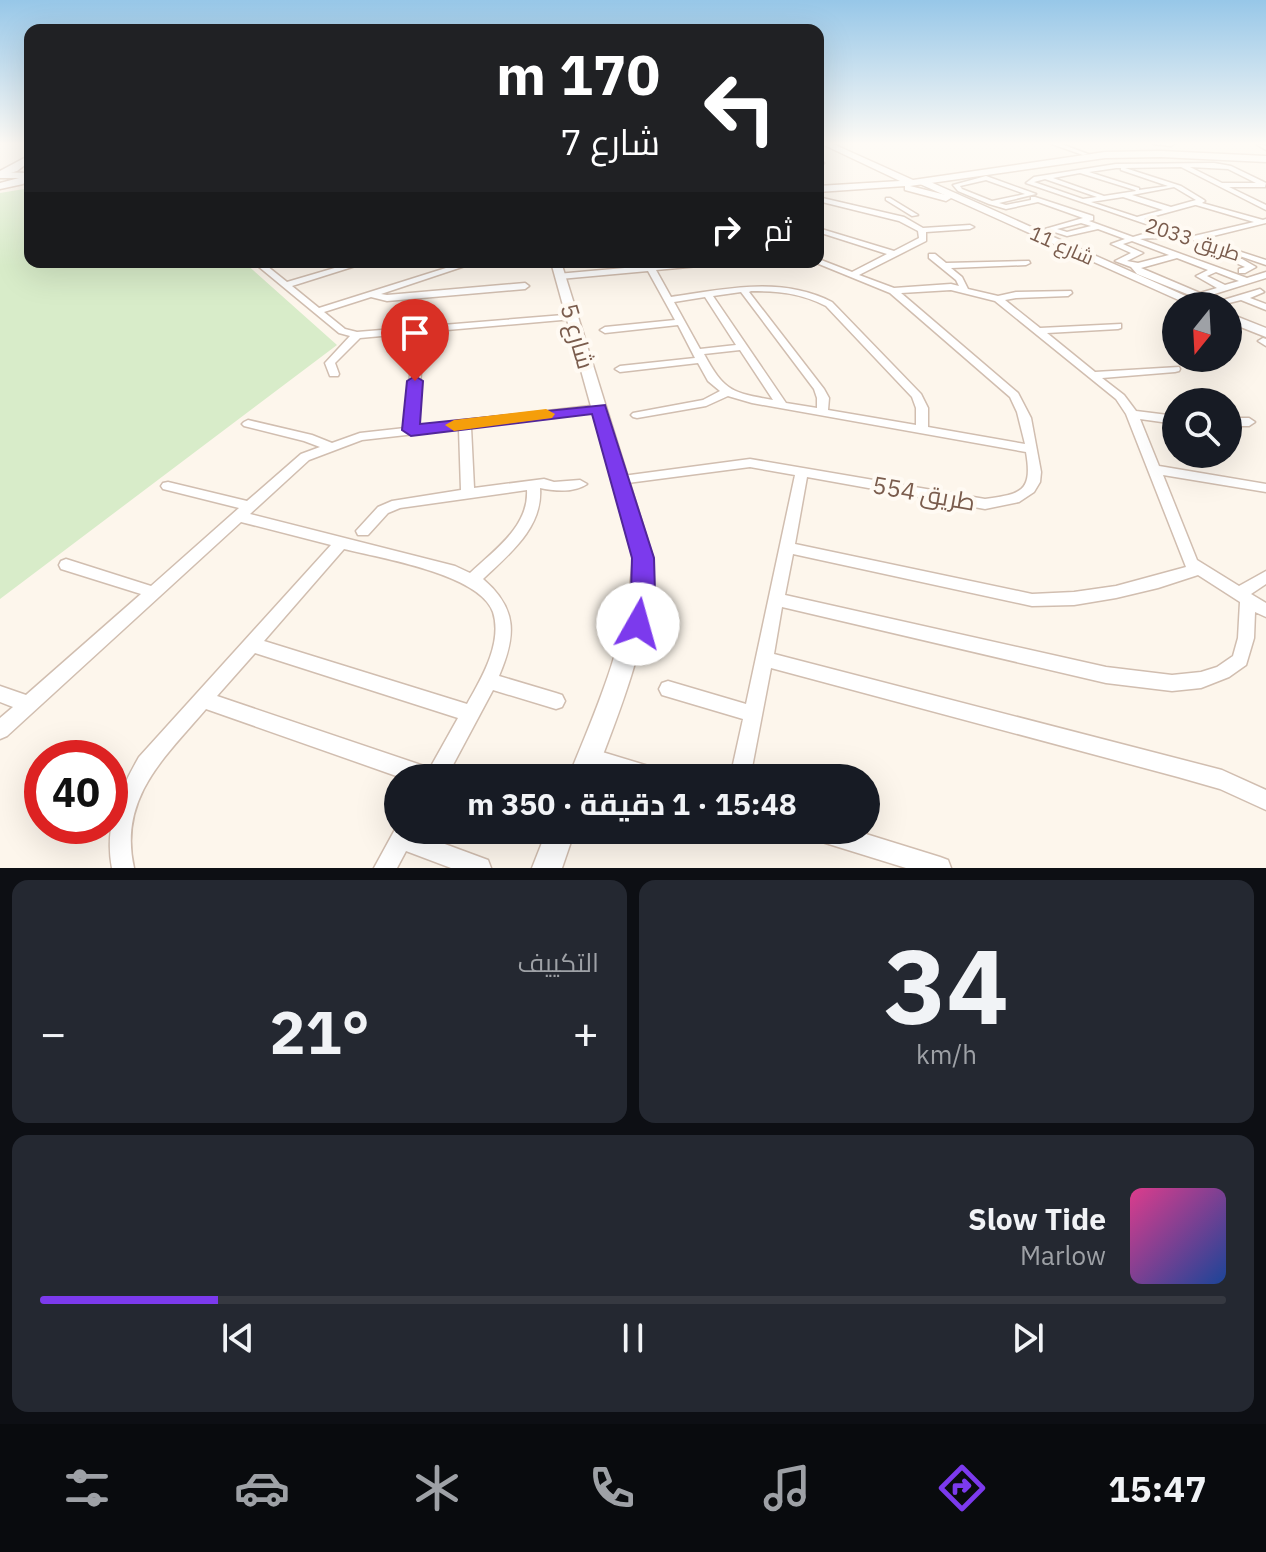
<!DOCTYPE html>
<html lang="ar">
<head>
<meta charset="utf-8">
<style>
	:root { --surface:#171b24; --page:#242831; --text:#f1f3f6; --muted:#9ea1a6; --line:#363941; --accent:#7c3aed }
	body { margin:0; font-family:"IBM Plex Sans",Cairo,sans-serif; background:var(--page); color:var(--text); direction:rtl; height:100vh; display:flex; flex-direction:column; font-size:30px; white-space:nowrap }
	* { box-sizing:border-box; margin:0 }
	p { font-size:26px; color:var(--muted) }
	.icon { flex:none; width:44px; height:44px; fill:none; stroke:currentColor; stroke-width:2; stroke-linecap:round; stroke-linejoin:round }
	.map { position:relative; height:868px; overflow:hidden; direction:ltr }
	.details { display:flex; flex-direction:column; gap:12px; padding:12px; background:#0d0f14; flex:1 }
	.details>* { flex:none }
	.hud { position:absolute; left:24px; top:24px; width:800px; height:244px; border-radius:16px; box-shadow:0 8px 32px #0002; direction:rtl; background:#202124; color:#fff; overflow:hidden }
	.needle { width:52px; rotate:198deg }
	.controls { position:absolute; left:1162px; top:292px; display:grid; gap:16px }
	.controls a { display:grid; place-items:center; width:80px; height:80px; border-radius:50%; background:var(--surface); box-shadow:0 8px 32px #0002; font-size:40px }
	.speed { position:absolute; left:24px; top:740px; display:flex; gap:16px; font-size:40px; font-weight:700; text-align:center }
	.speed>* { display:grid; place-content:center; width:104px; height:104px; border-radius:50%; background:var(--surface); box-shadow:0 8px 32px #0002; line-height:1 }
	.speed .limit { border:12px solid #d22; background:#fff; color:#111 }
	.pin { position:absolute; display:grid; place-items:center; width:68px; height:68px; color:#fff; margin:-82px -34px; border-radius:50% 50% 50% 0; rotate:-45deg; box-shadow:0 0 8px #0007 }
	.pin .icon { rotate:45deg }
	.me { position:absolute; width:88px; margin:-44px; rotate:7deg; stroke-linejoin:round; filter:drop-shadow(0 0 6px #0008) }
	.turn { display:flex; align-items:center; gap:28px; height:168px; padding:0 32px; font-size:36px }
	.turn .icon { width:104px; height:104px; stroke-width:2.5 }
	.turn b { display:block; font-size:56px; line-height:68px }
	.then { display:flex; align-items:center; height:76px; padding:0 32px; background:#0003; gap:16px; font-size:30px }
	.big { font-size:60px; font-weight:700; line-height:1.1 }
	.details .card { flex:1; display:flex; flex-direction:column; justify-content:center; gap:12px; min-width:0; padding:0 28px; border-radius:16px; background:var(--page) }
	.details .dial { align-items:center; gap:0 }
	.dial b { font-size:104px; line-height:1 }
	.song { display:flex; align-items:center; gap:24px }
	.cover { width:96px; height:96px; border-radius:12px; background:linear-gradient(135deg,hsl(330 70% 55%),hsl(220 70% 35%)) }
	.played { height:8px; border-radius:4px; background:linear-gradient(90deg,var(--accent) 15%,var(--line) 15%) }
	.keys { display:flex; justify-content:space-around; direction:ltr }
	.heat { display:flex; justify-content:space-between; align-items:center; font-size:44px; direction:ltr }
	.details .tiles { flex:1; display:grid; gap:12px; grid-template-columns:1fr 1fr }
	.card:last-child { grid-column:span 2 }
	.trip { position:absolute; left:384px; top:764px; width:496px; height:80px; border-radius:40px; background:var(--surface); box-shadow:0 8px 32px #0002; font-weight:700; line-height:80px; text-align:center; direction:rtl }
	.tabs { display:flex; height:128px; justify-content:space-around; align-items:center; background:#090b0e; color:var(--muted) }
	.tabs .icon { width:56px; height:56px }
	.tabs .current { color:var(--accent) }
	.tabs b { font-size:36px; color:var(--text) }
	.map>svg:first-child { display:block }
	.green { fill:#d8ecc9 }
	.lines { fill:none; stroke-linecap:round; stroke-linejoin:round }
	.minor-casing { stroke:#d1beb0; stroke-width:3 }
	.tertiary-casing { stroke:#d1beb0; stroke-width:3 }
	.secondary-casing { stroke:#d6c0b0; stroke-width:3 }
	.minor { fill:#fff; fill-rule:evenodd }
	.tertiary { fill:#fff; fill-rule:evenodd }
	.secondary { fill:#fff; fill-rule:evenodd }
	.route { fill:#7c3aed; stroke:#51269a; stroke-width:2 }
	.slow { fill:#f59e0b }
	.labels { text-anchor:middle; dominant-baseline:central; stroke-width:8; stroke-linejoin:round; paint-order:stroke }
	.far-street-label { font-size:20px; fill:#7a5c4d; stroke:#fffaf3 }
	.street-label { font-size:24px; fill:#7a5c4d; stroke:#fffaf3 }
</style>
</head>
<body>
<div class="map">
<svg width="1266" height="868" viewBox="0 0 1266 868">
	<rect width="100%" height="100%" fill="#fdf6ec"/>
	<path class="green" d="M30,188V262H244L337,345L0,599V193Z"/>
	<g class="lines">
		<defs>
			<g id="minor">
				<path d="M1052,144H1061L1088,154L1083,155Z"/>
				<path d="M1153,144H1174L1171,146Z"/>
				<path d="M1256,144L1266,146V150Z"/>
				<path d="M818,157L824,163L818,169Z"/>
				<path d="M1214,163L1231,166L1266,183L1265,187H1229L1266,205V210L1181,167L1125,168L1181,186L1204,200L1205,201L1202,203L1263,220L1266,219V223L1201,239L1266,260V265L1026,183L1034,177L1116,164ZM1190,167L1228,169L1256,183H1222ZM1116,168H1121V170L1168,186L1139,190V188L1089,172ZM1080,173L1135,190L1136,191L1104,196L1053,178ZM1045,179L1097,197L1083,199L1034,182ZM1174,187L1196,200L1171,207L1132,195ZM1123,197L1163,210L1137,217L1091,202ZM1195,205H1196L1254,222L1194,236L1144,219Z"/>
				<path d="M986,176L1036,194L999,203L1006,205L1031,200V197H1035L1093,216V220L1089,221L1133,237L1150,232L1167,234L1168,236C1162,240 1149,237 1140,239L1247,278L1266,272V278L1208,296L1220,301L1260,289L1264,292L1250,298L1266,304V310L1241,300L1217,306L1137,274L1131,267L1115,261L1131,253L1111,244L1125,239L1098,229L1067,236L1045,229L1083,218L1038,202L1006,209L989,204L958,191L953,185ZM986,180L1025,194L992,201L962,189L960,186ZM1081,223L1091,226L1067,232L1057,229ZM1132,241L1169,255L1138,263L1127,261L1143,253L1123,244ZM1177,258L1208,270L1196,276L1217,288L1200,293L1141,268ZM1216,272L1239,281L1225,285L1207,276Z"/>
				<path d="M818,197L904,217L923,228L970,225L974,227L970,229L926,232V241L859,275L894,288L951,284L959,286L956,280L929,258V254H935L946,263L1029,261L1030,263L1026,265L951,268L962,277L968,289L998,296L1016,292L1071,291L1072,293L1068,296L1016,298L1005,300L1040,328L1121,324V328L1118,329L1047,333L1095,372L1179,367L1180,369L1179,371L1175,372L1102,378L1124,395L1136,411L1176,416V424L1140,419L1159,466L1266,484V492L1163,475L1197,560L1239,586L1266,571V584L1251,594L1266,603V617L1255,612L1254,638L1246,665L1229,677L1201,688L1172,691L1106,683L782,607L774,654L1222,770L1266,790V810L1220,789L1178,777L771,668L750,778H730L743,719L662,695L659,689L662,683L668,681L746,704L795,475L750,467L620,484L613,480L615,477L750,459L985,499C1021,494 1033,492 1026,452L752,403L728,396L706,406L637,418L633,417L631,415L633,413L703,400L720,391L708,381L698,363L620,372L615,369L620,366L695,358L678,325L605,333L600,330L605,327L675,320L648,271L560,279L556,276L557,274L692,262H724L720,264L656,270L671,297C726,289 781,276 832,302L921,394L928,408V427L1025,444L1017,412L1010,397L890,293L814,262L821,260L852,272L887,254L818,232V228L894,251L919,238L918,231L899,221L818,201ZM951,290L995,301L1116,399L1126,414L1186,567L1116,586L1074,592L1032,594L795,544L807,477L985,509L1019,502L1034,492L1040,482L1041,472L1031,418L1018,393L901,293ZM751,291C779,291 801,293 826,306L912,397L916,408V425L828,410L829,398L824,389L749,292ZM741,292L814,389L817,398V408L786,403L713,296ZM705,297L736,345L700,349L674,302ZM740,350L773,400C732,393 724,391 704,354ZM793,554L1032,606L1074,605L1116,598L1158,588L1198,575L1240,602L1238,638L1233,656L1217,667L1201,672L1172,675L1106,667L785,595Z"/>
				<path d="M886,198H890L918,215L912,216L886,200Z"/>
				<path d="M1236,259H1242L1256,267L1245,273H1239V269L1245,267L1236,263Z"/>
				<path d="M253,262H262L287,282L355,262H368L292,286L319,308L465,262H477L381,294L387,295L525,283L529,286L525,289L387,301L371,297L324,312L345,329L357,332L576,314V318L573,319L424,332L417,426L599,405L605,408L599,411L471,427L474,488L544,479L554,482L580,480L587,484C574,493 554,491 540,488C543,528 509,554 483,579C518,609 516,636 499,676L556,693L562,695L565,701L562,707L556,709L493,690L446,778H402L206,709C165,757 118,798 134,868H112C104,827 119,792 139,757L331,545L241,522L7,736L0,739V718L13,707L0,702V686L26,695L141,594L61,569L59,565L61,561L66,559L151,586L239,508L163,489L161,486L163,483L168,482L247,501L301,454L320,447L304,441L244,426L242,424L244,422L248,420L312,435L332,443L360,433L405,428L414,333L360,338L335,363L339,374L338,376H330L325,363L350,336L339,333ZM459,429L461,490L392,501L378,507L356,531L358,535H368L388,513L400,508L527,490C529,527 494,550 470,573L455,566L250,514L309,460L362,440ZM344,549C380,558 480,574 493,612C503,643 481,679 467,704L264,641ZM255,653L458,718L430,768L217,696Z"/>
				<path d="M1263,338L1266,339V346L1258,341Z"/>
				<path d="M1228,418H1249L1255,422L1249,426H1228Z"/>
				<path d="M589,748L655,768L662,771L665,778H625L582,764L579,757L582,750Z"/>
				<path d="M398,824V830H417L415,833L488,860L491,868H451L406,851L397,868H374Z"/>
				<path d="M808,830H853L940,857L948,860L951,868H906L819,841L812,837Z"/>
			</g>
			<g id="tertiary">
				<path d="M30,155V161L17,171L0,176V171Z"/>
				<path d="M920,180H926L1208,306H1192L920,184Z"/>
				<path d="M551,262H561L653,558C650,636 622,706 594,778H568C598,706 628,637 633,558Z"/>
				<path d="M1228,313L1266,328V337L1228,322Z"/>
				<path d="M547,830H575L562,868H532Z"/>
			</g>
			<g id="secondary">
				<path d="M822,144H833L913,180L1105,152L1161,151L1266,156V162L1161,157L1105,158L910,186L950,196L951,198L946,201L905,190V186L818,192V186L900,181Z"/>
				<path d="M0,172L27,173L30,178L23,184L0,189V183L19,178H0Z"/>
			</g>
		</defs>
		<use href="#minor" class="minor-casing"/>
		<use href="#tertiary" class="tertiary-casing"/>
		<use href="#secondary" class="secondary-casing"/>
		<use href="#minor" class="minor"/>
		<use href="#tertiary" class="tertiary"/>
		<use href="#secondary" class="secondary"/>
	</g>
	<linearGradient id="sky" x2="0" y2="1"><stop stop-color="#97c7e8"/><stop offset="0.54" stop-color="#fefbf6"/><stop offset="1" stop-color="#fefbf6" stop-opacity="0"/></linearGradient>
	<rect width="1266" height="266" fill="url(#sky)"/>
	<path class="route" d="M415,376L423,381L420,424L605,405L654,558L655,592L647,632L638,635L629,632L625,624L631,592L632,558L592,414L411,436L402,430L407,381Z"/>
	<path class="slow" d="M546,409L555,414L552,418L454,431L445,425L454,420Z"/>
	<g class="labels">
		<g class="far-street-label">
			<text transform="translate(1193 239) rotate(18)">طريق 2033</text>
			<text transform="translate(1062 245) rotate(24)">شارع 11</text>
		</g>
		<g class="street-label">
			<text transform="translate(578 336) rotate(74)">شارع 5</text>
			<text transform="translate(924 493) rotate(10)">طريق 554</text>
		</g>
	</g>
</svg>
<div class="controls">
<a><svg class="needle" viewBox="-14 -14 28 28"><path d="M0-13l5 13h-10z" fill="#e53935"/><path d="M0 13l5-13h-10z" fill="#9ea1a6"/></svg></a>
<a><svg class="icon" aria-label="search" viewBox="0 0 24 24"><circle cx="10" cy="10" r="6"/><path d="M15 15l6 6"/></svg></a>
</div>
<div class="speed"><div class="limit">40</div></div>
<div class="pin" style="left:415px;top:381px;background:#d93025"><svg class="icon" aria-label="arrive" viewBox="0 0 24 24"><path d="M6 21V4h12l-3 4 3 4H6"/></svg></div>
<svg class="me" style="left:638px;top:624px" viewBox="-20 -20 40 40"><circle r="19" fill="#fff"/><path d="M0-13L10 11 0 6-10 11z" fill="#7c3aed"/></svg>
<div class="trip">15:48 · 1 دقيقة · 350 m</div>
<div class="hud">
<div class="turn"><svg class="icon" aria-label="left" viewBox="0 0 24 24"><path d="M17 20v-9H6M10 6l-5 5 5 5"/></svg><div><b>170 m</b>شارع 7</div></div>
<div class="then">ثم<svg class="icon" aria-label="right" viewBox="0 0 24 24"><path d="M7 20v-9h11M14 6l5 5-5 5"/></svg></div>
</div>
</div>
<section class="details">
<div class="tiles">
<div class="card dial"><b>34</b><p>km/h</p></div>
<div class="card"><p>التكييف</p>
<div class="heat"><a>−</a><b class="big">21°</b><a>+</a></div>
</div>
<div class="card">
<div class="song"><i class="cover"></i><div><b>Slow Tide</b><p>Marlow</p></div></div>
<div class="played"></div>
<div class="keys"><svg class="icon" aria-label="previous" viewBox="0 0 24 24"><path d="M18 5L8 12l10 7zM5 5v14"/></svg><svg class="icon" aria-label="pause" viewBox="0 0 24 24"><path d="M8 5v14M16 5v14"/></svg><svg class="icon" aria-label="next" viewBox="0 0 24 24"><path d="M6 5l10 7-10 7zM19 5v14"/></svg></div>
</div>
</div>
</section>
<nav class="tabs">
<b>15:47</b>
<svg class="icon current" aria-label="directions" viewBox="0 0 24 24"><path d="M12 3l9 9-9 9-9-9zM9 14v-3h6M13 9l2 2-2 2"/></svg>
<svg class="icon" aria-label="music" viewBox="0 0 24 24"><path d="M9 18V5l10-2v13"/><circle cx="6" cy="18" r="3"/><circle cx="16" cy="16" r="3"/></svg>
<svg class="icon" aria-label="phone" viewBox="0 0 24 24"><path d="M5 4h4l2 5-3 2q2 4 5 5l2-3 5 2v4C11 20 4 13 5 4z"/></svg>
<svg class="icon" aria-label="climate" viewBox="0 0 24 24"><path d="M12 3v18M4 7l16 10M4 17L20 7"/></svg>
<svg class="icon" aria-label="car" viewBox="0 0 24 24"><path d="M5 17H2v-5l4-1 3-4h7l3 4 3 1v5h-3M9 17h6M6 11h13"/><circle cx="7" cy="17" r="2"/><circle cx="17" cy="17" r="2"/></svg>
<svg class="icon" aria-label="filters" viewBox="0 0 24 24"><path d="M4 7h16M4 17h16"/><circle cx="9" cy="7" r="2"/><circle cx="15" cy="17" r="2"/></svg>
</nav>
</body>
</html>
